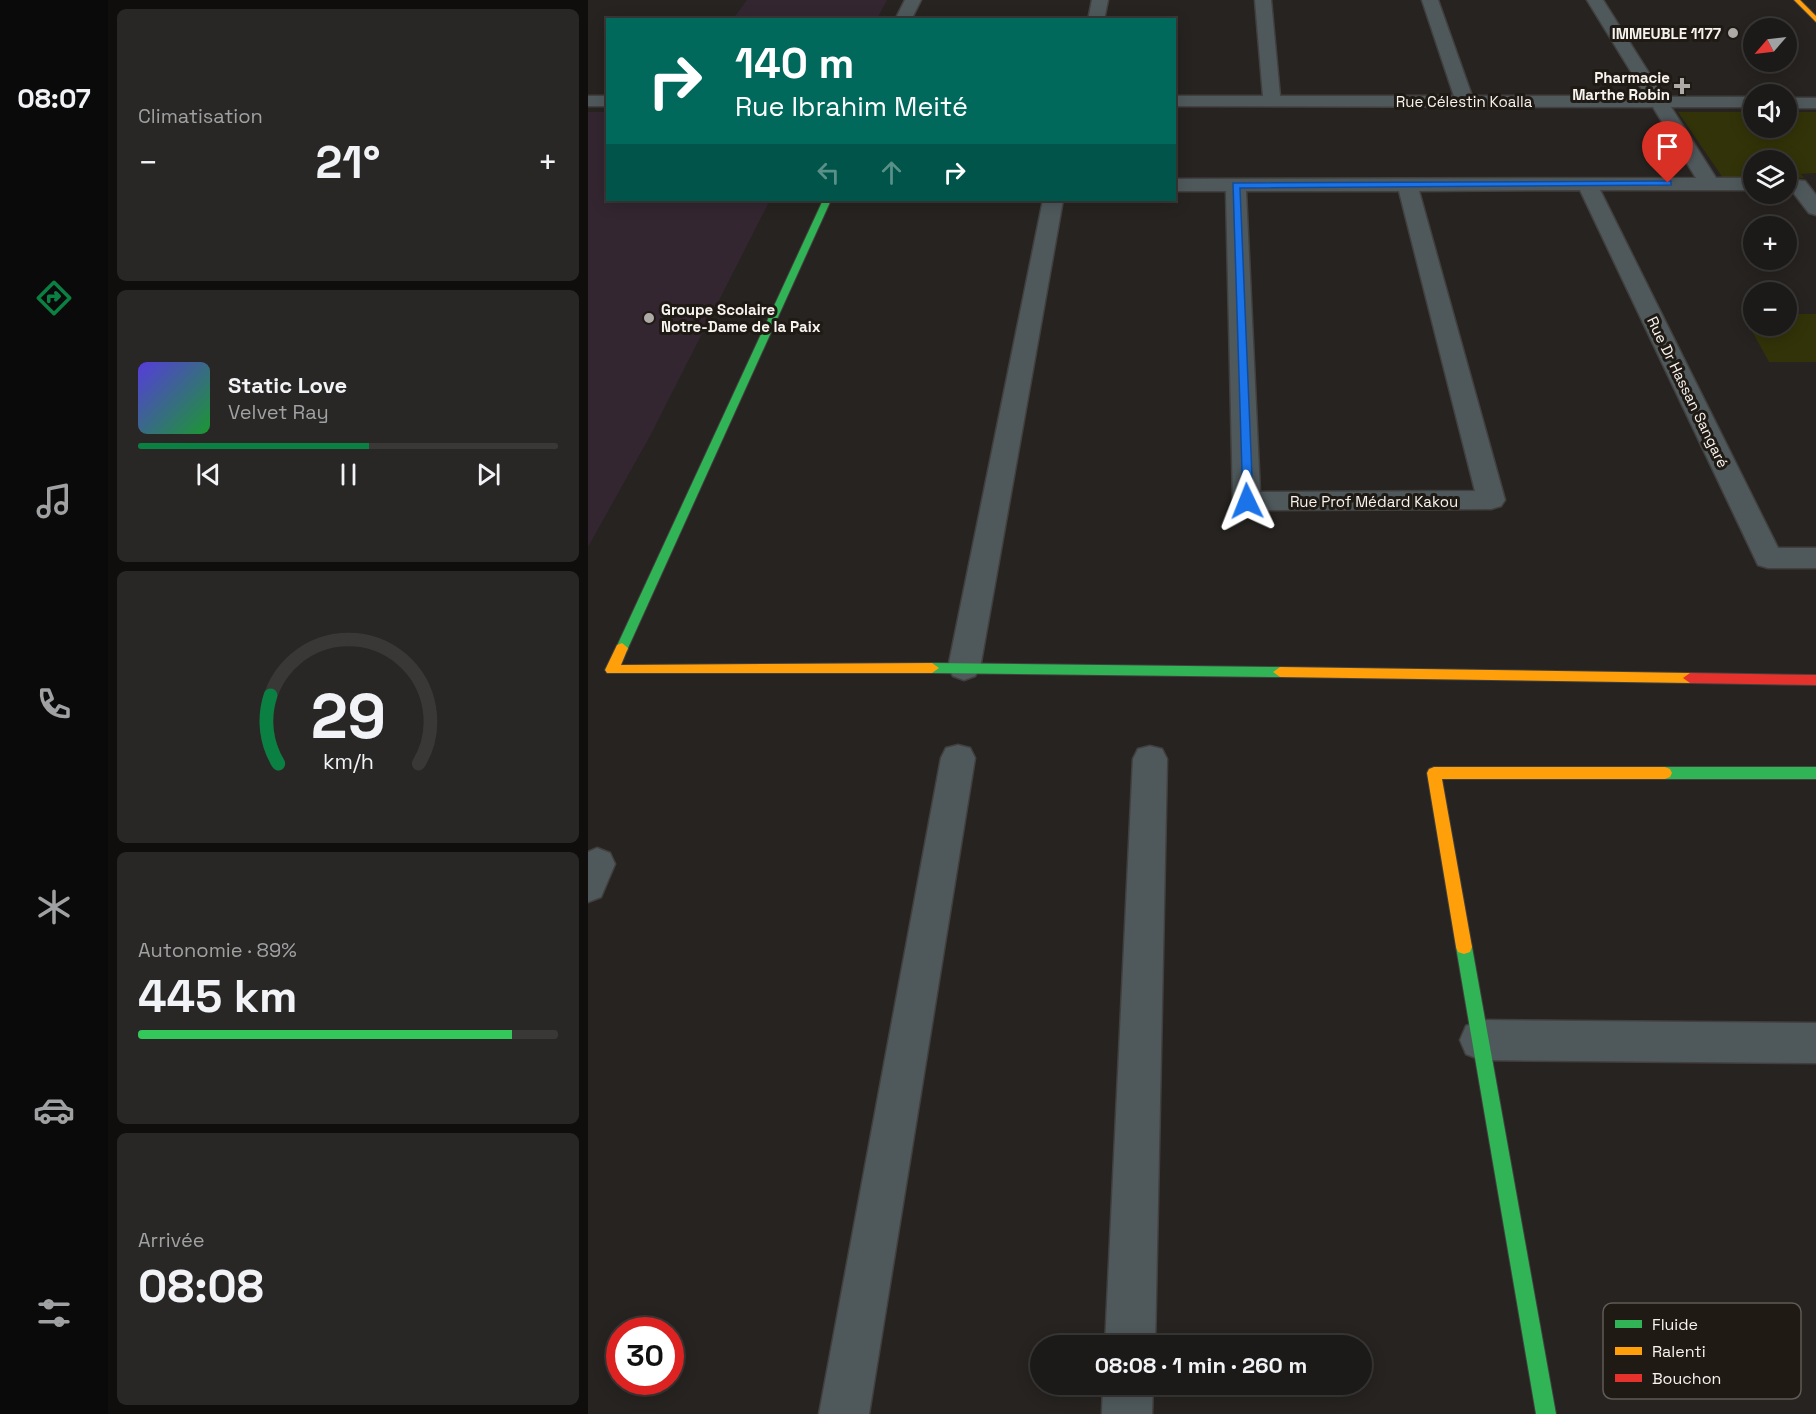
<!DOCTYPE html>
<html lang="fr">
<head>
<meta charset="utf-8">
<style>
	:root { --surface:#1c1a18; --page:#292725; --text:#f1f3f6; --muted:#a0a1a2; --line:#3a3837; --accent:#0b8043 }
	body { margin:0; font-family:"Space Grotesk",sans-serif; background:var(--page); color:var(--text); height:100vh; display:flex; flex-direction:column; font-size:22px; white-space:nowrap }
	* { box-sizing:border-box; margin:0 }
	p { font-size:20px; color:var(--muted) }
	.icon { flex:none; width:33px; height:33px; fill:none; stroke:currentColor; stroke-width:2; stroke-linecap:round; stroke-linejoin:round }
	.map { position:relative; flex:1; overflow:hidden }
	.details { display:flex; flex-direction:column; gap:9px; padding:9px; background:#0f0e0d; width:480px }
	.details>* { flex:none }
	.banner { position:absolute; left:18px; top:18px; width:570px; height:183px; border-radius:0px; box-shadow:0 3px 15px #0003,0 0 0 2px var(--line); background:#00695c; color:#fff; overflow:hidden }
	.needle { width:39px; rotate:242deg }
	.buttons { position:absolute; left:1155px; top:18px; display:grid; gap:12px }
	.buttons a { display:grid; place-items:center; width:54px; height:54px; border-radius:50%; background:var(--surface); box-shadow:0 3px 15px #0003,0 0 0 2px var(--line); font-size:30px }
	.speed { position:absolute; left:18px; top:1317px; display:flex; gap:12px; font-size:30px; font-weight:700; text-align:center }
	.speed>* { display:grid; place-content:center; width:78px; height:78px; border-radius:50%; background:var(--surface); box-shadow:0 3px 15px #0003,0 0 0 2px var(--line); line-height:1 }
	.speed .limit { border:9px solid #d22; background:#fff; color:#111 }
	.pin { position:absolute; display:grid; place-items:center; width:51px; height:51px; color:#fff; margin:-62px -26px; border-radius:50% 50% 50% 0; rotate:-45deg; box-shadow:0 0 6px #0007 }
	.pin .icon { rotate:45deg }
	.me { position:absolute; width:66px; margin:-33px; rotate:358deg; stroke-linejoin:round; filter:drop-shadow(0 0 4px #0008) }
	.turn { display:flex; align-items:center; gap:21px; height:126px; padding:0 30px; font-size:27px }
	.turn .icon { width:78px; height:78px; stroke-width:2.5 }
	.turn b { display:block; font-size:42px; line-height:51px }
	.lanes { display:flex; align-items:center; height:57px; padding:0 30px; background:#0003; justify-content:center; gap:30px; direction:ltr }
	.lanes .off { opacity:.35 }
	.big { font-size:45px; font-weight:600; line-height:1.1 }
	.details .card { flex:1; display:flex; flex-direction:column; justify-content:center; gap:9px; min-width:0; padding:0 21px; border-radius:9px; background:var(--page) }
	.details .dial { align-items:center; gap:0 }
	.dial svg { height:156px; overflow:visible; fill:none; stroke:var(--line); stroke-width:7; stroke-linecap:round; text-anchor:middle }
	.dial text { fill:var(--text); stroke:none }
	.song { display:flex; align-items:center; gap:18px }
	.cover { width:72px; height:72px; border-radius:9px; background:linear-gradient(135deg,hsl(250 70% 55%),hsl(130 70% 35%)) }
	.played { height:6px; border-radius:3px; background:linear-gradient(90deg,var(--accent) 55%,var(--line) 55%) }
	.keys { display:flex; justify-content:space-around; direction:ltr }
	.heat { display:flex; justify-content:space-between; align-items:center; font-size:33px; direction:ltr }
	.charge { height:9px; border-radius:4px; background:linear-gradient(90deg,#34c759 89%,var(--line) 0) }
	.trip { position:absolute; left:442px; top:1335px; width:342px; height:60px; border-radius:30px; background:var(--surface); box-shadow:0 3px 15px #0003,0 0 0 2px var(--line); font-weight:600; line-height:60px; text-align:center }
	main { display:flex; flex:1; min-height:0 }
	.tab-bar { display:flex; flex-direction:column; width:108px; justify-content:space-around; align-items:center; background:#0b0a0a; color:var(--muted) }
	.tab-bar .icon { width:42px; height:42px }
	.tab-bar .on { color:var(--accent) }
	.tab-bar b { font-size:27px; color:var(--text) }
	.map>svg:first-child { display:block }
	.education { fill:#332630 }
	.green { fill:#323308 }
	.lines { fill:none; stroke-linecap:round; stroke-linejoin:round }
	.street-casing { stroke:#42403e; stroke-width:3 }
	.fast-casing { stroke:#42403e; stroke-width:2 }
	.slow-casing { stroke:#42403e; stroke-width:2 }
	.jam-casing { stroke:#42403e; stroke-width:2 }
	.street { fill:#4f595c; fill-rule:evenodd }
	.fast { fill:#30b455; fill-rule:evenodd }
	.slow { fill:#ff9f0a; fill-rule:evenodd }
	.jam { fill:#e5322d; fill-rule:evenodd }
	.route { fill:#1a73e8; stroke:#114b97; stroke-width:1.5 }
	.poi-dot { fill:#aeaaa7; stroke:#201a14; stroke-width:2 }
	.labels { text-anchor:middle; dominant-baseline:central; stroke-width:6; stroke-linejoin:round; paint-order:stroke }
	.far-poi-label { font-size:15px; font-weight:bold; fill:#f7f3ef; stroke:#201a14; text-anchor:end }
	.far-street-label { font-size:15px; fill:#f7f3ef; stroke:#201a14 }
	.key { fill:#201a14; stroke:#605b56; stroke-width:1.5 }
	.key-label { font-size:16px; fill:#f7f3ef }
</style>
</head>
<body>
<main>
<nav class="tab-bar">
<b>08:07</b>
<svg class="icon on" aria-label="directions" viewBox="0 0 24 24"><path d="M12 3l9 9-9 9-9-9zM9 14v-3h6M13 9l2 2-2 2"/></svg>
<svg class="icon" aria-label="music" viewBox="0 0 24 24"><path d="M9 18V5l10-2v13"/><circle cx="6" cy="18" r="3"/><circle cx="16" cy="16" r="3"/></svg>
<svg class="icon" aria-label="phone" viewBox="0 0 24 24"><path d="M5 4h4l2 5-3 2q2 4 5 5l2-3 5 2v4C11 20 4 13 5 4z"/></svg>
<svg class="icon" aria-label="climate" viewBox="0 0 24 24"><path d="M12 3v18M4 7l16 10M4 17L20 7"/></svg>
<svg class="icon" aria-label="car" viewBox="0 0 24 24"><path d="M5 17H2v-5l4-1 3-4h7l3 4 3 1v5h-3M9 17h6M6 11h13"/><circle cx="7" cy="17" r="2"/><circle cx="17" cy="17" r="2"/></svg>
<svg class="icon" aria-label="filters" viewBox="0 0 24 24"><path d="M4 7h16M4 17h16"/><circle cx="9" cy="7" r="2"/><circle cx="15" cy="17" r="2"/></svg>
</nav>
<section class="details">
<div class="card"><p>Climatisation</p>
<div class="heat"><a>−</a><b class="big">21°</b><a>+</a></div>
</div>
<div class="card">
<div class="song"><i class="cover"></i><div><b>Static Love</b><p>Velvet Ray</p></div></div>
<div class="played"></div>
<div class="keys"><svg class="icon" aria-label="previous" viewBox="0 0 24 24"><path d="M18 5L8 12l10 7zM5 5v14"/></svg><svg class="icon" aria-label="pause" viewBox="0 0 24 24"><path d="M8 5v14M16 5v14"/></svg><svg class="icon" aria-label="next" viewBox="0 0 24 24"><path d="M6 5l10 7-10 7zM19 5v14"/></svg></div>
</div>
<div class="card dial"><svg viewBox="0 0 100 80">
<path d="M14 69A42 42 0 1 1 86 69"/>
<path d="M14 69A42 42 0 0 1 10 34" stroke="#0b8043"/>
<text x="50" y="56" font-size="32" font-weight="700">29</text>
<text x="50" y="72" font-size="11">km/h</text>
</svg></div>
<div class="card"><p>Autonomie · 89%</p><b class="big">445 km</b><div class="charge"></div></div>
<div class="card"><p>Arrivée</p><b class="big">08:08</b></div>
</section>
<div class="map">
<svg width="1228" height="1414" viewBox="0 0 1228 1414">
	<rect width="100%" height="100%" fill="#262320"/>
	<g class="education">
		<path d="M159,0H299L289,19H145Z"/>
		<path d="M0,112H19L20,200H182L62,436L0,547Z"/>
	</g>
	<g class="green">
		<path d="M1090,112H1165L1166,128H1198L1199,112H1228V173L1213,174L1216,178H1199L1198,160H1166L1165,178H1135Z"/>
		<path d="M1154,313H1165L1166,326H1198L1199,314H1228V362H1181Z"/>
	</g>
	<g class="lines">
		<defs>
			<g id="street">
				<path d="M317,0H333L323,20H307Z"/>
				<path d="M504,0H520L516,20H500Z"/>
				<path d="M667,0H683L692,96H866L834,0H850L884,96H1058L999,0H1015L1076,97H1166V107H1083L1128,178H1166V190H1012L1190,548H1228V568H1180L1170,565L992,190L831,191L917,500L913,506L903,509L659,510L649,507L645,501L638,191H586V179L1108,178L1065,107L586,106V96H675ZM658,191H811L887,491L672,492Z"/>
				<rect x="0" y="96" width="20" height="10"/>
				<rect x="1198" y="98" width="30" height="10"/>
				<path d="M1198,179L1217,181L1228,195V215L1221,213L1204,191H1198Z"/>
				<path d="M455,200H475L392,668L387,676L376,680L365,676L360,668Z"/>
				<path d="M370,745L382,748L387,758L281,1414H231L353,758L358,748Z"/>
				<path d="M562,746L574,749L579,759L567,1346H517L545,759L550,749Z"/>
				<path d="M9,848L22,853L27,864L13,897L0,902V852Z"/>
				<path d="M893,1020L1228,1023V1063L893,1060L878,1054L872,1040L878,1026Z"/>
				<path d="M515,1384H565L564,1414H514Z"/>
			</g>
			<g id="fast">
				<path d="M235,200H243L40,648L39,651H29L28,648Z"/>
				<path d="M344,663L692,667L699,672L692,677L344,673L337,668Z"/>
				<path d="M1077,767H1228V779H1077L1072,777L1070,773L1072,769Z"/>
				<path d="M876,940L882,942L884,947L968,1414H948L868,947L870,942Z"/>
			</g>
			<g id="slow">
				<path d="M1206,0H1212L1228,16V22Z"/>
				<path d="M34,643L40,648L33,665L344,663L351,668L344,673H19L17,670L29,645Z"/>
				<path d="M692,667L1102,673L1109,678L1102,683L692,677L685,672Z"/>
				<path d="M846,767H1077L1082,769L1084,773L1082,777L1077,779H854L884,947L882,952L876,954L870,952L868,947L839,773L841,769Z"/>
			</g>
			<path id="jam" d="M1102,673L1228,675V685L1102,683L1095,678Z"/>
		</defs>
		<use href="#street" class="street-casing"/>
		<use href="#fast" class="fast-casing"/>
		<use href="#slow" class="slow-casing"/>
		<use href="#jam" class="jam-casing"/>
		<use href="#street" class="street"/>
		<use href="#fast" class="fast"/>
		<use href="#slow" class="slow"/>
		<use href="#jam" class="jam"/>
	</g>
	<path class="route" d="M1080,181H1083V185L652,188L665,501L663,504H655L645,183Z"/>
	<g class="poi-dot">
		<circle cx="1145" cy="33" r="6"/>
		<path d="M1091 77h6v6h6v6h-6v6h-6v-6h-6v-6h6z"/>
		<circle cx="61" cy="318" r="6"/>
	</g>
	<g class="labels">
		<g class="far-poi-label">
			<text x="1133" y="33">IMMEUBLE 1177</text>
			<text x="1082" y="77">Pharmacie<tspan x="1082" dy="17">Marthe Robin</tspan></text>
			<text x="73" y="309" text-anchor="start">Groupe Scolaire<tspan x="73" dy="17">Notre-Dame de la Paix</tspan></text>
		</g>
		<g class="far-street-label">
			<text x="876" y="101">Rue Célestin Koalla</text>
			<text transform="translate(1100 392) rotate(64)">Rue Dr Hassan Sangaré</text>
			<text x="786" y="501">Rue Prof Médard Kakou</text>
		</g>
	</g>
	<rect x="1015" y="1303" width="198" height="96" rx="9" class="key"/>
	<rect x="1027" y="1320" width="27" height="8" fill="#30b455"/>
	<rect x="1027" y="1347" width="27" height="8" fill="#ff9f0a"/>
	<rect x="1027" y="1374" width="27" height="8" fill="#e5322d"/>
	<g class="key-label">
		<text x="1064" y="1330">Fluide</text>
		<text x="1064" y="1357">Ralenti</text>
		<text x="1064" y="1384">Bouchon</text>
	</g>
</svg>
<div class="buttons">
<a><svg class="needle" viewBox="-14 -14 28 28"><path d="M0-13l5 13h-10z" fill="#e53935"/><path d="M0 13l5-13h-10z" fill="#a0a1a2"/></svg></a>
<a><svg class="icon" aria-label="sound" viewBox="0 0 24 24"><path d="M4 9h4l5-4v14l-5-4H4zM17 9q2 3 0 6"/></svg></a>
<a><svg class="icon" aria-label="layers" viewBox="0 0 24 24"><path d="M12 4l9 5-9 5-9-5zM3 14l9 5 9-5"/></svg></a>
<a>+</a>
<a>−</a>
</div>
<div class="speed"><div class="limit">30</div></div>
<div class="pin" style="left:1080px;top:183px;background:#d93025"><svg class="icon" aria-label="arrive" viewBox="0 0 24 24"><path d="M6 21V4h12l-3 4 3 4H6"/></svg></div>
<svg class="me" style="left:659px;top:501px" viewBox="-20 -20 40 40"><path d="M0-17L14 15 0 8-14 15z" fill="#1a73e8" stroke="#fff" stroke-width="4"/></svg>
<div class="trip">08:08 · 1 min · 260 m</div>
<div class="banner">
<div class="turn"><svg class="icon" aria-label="right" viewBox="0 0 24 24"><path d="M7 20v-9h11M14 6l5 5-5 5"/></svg><div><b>140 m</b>Rue Ibrahim Meité</div></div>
<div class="lanes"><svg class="icon off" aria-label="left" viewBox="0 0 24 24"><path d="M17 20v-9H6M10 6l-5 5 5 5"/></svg><svg class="icon off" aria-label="ahead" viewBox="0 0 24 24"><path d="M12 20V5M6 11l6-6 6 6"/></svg><svg class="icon" aria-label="right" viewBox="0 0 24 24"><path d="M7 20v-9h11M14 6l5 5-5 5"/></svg></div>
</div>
</div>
</main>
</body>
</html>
